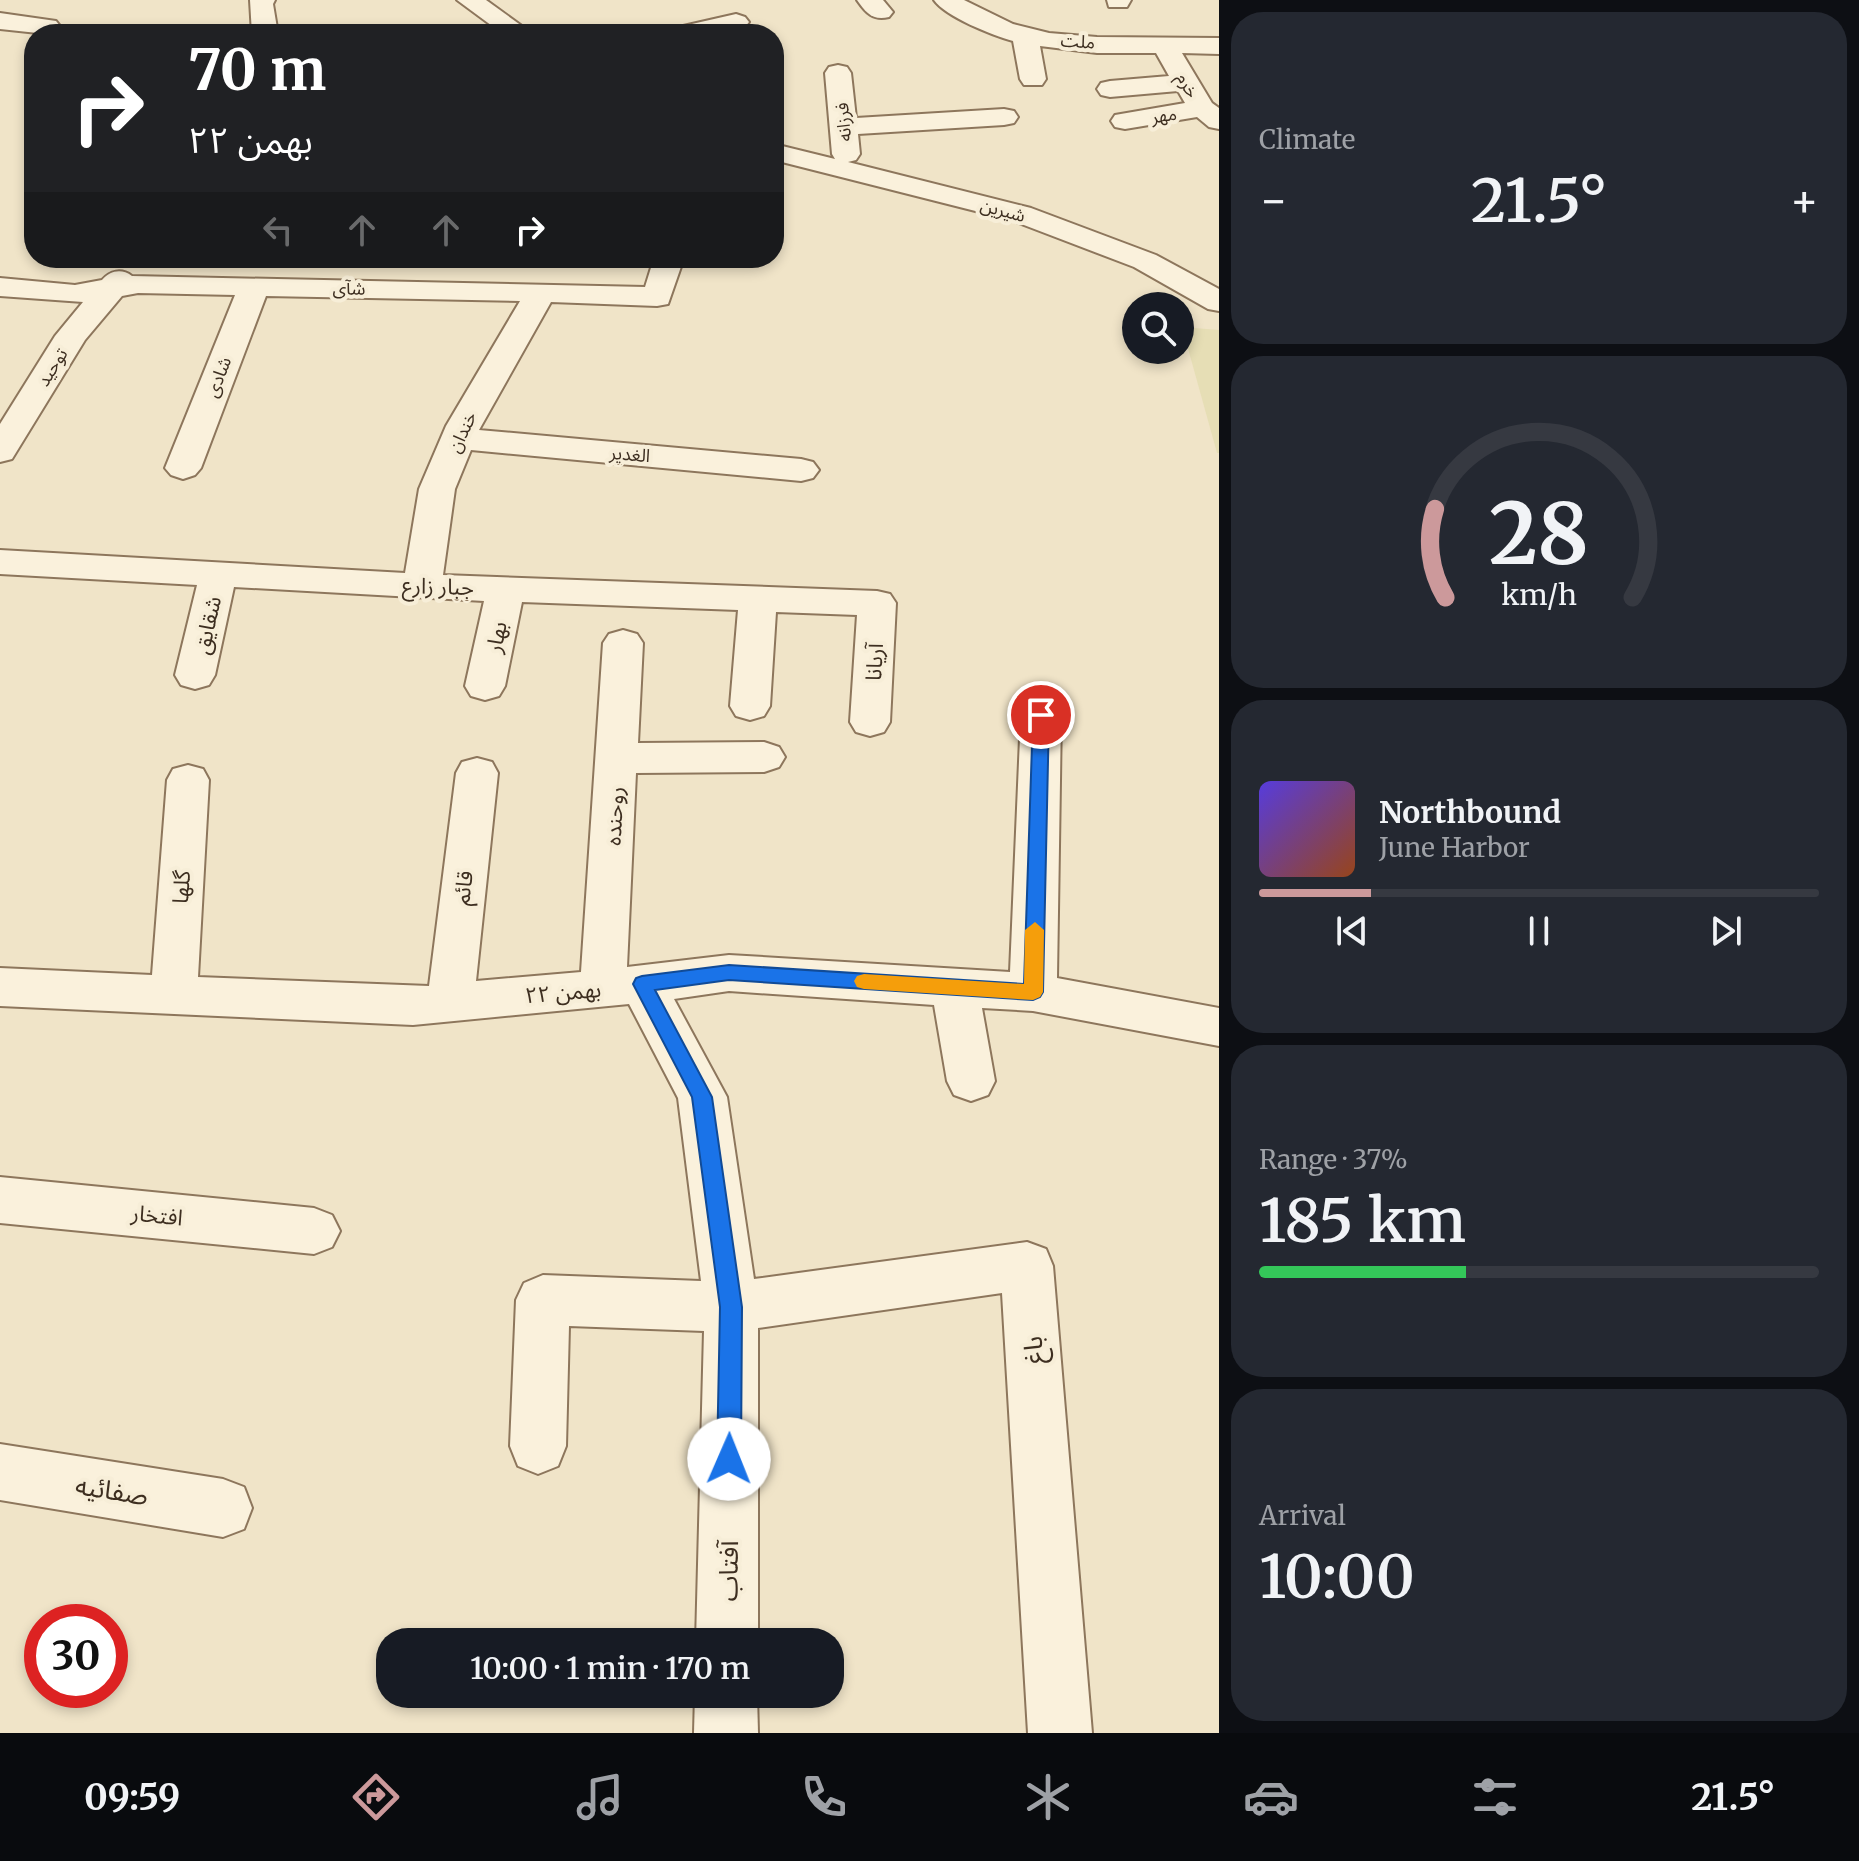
<!DOCTYPE html>
<html lang="en">
<head>
<meta charset="utf-8">
<style>
	:root { --surface:#171b24; --page:#242831; --text:#f1f3f6; --muted:#9ea1a6; --line:#363941; --accent:#cc999b }
	body { margin:0; font-family:Merriweather,"Noto Sans Arabic",serif; background:var(--page); color:var(--text); height:100vh; display:flex; flex-direction:column; font-size:30px; white-space:nowrap }
	* { box-sizing:border-box; margin:0 }
	p { font-size:26px; color:var(--muted) }
	.icon { flex:none; width:44px; height:44px; fill:none; stroke:currentColor; stroke-width:2; stroke-linecap:round; stroke-linejoin:round }
	.map { position:relative; flex:1; overflow:hidden }
	.details { display:flex; flex-direction:column; gap:12px; padding:12px; background:#0d0f14; width:640px }
	.details>* { flex:none }
	.banner { position:absolute; left:24px; top:24px; width:760px; height:244px; border-radius:32px; box-shadow:0 4px 12px #0003; background:#202124; color:#fff; overflow:hidden }
	.fabs { position:absolute; left:1122px; top:292px; display:grid; gap:16px }
	.fabs a { display:grid; place-items:center; width:72px; height:72px; border-radius:50%; background:var(--surface); box-shadow:0 4px 12px #0003; font-size:40px }
	.speed { position:absolute; left:24px; top:1604px; display:flex; gap:16px; font-size:40px; font-weight:700; text-align:center }
	.speed>* { display:grid; place-content:center; width:104px; height:104px; border-radius:50%; background:var(--surface); box-shadow:0 4px 12px #0003; line-height:1 }
	.speed .limit { border:12px solid #d22; background:#fff; color:#111 }
	.pin { position:absolute; display:grid; place-items:center; width:68px; height:68px; color:#fff; margin:-34px; border:4px solid #fff; border-radius:50%; box-shadow:0 2px 8px #0007 }
	.me { position:absolute; width:88px; margin:-44px; rotate:1deg; stroke-linejoin:round; filter:drop-shadow(0 0 6px #0008) }
	.turn { display:flex; align-items:center; gap:28px; height:168px; padding:0 32px; font-size:36px }
	.turn .icon { width:104px; height:104px; stroke-width:2.5 }
	.turn b { display:block; font-size:56px; line-height:68px }
	.lanes { display:flex; align-items:center; height:76px; padding:0 32px; background:#0003; justify-content:center; gap:40px; direction:ltr }
	.lanes .off { opacity:.35 }
	.big { font-size:60px; font-weight:600; line-height:1.1 }
	.details .card { flex:1; display:flex; flex-direction:column; justify-content:center; gap:12px; min-width:0; padding:0 28px; border-radius:32px; background:var(--page) }
	.details .dial { align-items:center; gap:0 }
	.dial svg { height:208px; overflow:visible; fill:none; stroke:var(--line); stroke-width:7; stroke-linecap:round; text-anchor:middle }
	.dial text { fill:var(--text); stroke:none }
	.song { display:flex; align-items:center; gap:24px }
	.cover { width:96px; height:96px; border-radius:12px; background:linear-gradient(135deg,hsl(250 70% 55%),hsl(20 70% 35%)) }
	.played { height:8px; border-radius:4px; background:linear-gradient(90deg,var(--accent) 20%,var(--line) 20%) }
	.keys { display:flex; justify-content:space-around; direction:ltr }
	.heat { display:flex; justify-content:space-between; align-items:center; font-size:44px; direction:ltr }
	.charge { height:12px; border-radius:6px; background:linear-gradient(90deg,#34c759 37%,var(--line) 0) }
	.trip { position:absolute; left:376px; top:1628px; width:468px; height:80px; border-radius:32px; background:var(--surface); box-shadow:0 4px 12px #0003; font-weight:600; line-height:80px; text-align:center }
	.tab-bar { display:flex; height:128px; justify-content:space-around; align-items:center; background:#090b0e; color:var(--muted) }
	.tab-bar .icon { width:56px; height:56px }
	.tab-bar .selected { color:var(--accent) }
	.tab-bar b { font-size:36px; color:var(--text) }
	main { display:flex; flex:1; min-height:0 }
	.map>svg:first-child { display:block }
	.farmland { fill:#e6deb5 }
	.lines { fill:none; stroke-linecap:round; stroke-linejoin:round }
	.minor-casing { stroke:#8d765c; stroke-width:4 }
	.minor { fill:#faf1dc; fill-rule:evenodd }
	.route { fill:#1a73e8; stroke:#114b97; stroke-width:2 }
	.slow { fill:#f59e0b }
	.labels { text-anchor:middle; dominant-baseline:central; stroke-width:8; stroke-linejoin:round; paint-order:stroke }
	.far-street-label { font-size:18px; fill:#3d2e20; stroke:#f7eed8 }
	.street-label { font-size:22px; fill:#3d2e20; stroke:#f7eed8 }
	.near-street-label { font-size:26px; fill:#3d2e20; stroke:#f7eed8 }
</style>
</head>
<body>
<main>
<div class="map">
<svg width="1219" height="1733" viewBox="0 0 1219 1733">
	<rect width="100%" height="100%" fill="#f0e4c8"/>
	<path class="farmland" d="M1182,327L1219,330V453H1217Z"/>
	<g class="lines">
		<defs>
			<g id="minor">
				<path d="M250,0H275L273,4L278,34H252Z"/>
				<path d="M457,0H486L533,34H503Z"/>
				<path d="M857,0H883L893,12L889,17C873,21 866,13 857,0Z"/>
				<path d="M934,0H964L1013,24L1049,33L1097,37L1219,38V54L1182,53L1212,103L1219,108V129L1209,127L1197,117L1125,129L1115,127L1111,121L1115,115L1185,103L1178,91L1110,97L1101,95L1097,89L1101,83L1110,81L1169,76L1156,53H1097L1040,46L1046,79L1042,85H1024L1020,79L1013,41C992,35 946,17 934,0Z"/>
				<path d="M1107,0H1131L1127,7H1109Z"/>
				<path d="M0,13L56,21L60,26L56,31L47,34L0,29Z"/>
				<path d="M736,14L745,17L749,22L745,27L715,34H666L670,29Z"/>
				<path d="M838,65L847,67L851,73L856,118L1004,109L1014,111L1018,117L1014,123L1004,125L858,134L860,154L856,160L848,162L1031,208L1156,255L1219,289V311L1208,309L1134,267L1011,220L774,160V144L835,159L832,154L825,73L829,67Z"/>
				<path d="M654,258H684L668,304L657,306L551,302L479,430L801,459L813,462L819,470L813,478L801,481L471,450L455,489L443,575L877,591L890,594L896,603L890,722L884,732L870,736L856,732L850,722L857,615L776,612L770,706L764,716L750,720L736,716L730,706L738,610L522,602L505,686L499,696L485,700L471,696L465,686L484,601L234,587L215,675L209,685L195,689L181,685L175,675L197,585L0,574V550L405,573L419,489L446,426L520,301L266,296L201,468L195,475L183,479L171,475L165,468L235,295L138,293L122,296L85,340L12,459L0,462V424L55,336L83,302L0,296V278L75,285L102,280C110,271 121,268 132,276L645,287Z"/>
				<path d="M623,630L637,634L643,643L638,743L764,742L779,747L785,757L779,767L764,772L636,773L627,967L729,955L1010,972L1021,715L1027,705L1041,701L1055,705L1061,715L1057,978L1219,1008V1046L1033,1011L982,1008L995,1081L988,1095L971,1101L954,1095L947,1081L934,1005L729,991L674,999L727,1097L754,1279L1027,1242L1046,1249L1053,1266L1092,1733H1028L1002,1293L758,1328V1642H696L704,1331L569,1326L566,1446L558,1466L538,1474L518,1466L510,1446L516,1300L524,1283L543,1275L701,1281L678,1098L629,1004L413,1025L0,1006V968L152,975L167,780L173,769L188,765L203,769L209,780L198,977L429,986L456,773L462,762L477,758L492,762L498,773L476,981L581,972L603,643L609,634Z"/>
				<path d="M0,1177L314,1208L332,1215L340,1231L332,1247L314,1254L0,1223Z"/>
				<path d="M0,1444L223,1479L244,1487L252,1508L244,1529L223,1537L0,1500Z"/>
				<path d="M695,1694H757L758,1733H694Z"/>
			</g>
		</defs>
		<use href="#minor" class="minor-casing"/>
		<use href="#minor" class="minor"/>
	</g>
	<path class="route" d="M1041,710L1049,715L1043,992L1040,997L1033,1000L729,980L655,990L712,1097L742,1307L741,1459L737,1468L729,1471L721,1468L717,1459L720,1307L692,1097L633,984L636,978L642,976L729,965L1024,984L1033,715Z"/>
	<path class="slow" d="M1035,922L1044,930L1043,992L1040,997L1033,1000L864,989L857,987L854,981L857,976L864,974L1024,984L1025,930Z"/>
	<g class="labels">
		<g class="far-street-label">
			<text transform="translate(1078 41) rotate(4)">ملت</text>
			<text transform="translate(1188 85) rotate(59)">خرم</text>
			<text transform="translate(1164 115) rotate(-9)">مهر</text>
			<text transform="translate(843 122) rotate(-95)">فرزانه</text>
			<text transform="translate(1003 210) rotate(15)">شیرین</text>
			<text transform="translate(349 288) rotate(1)">شآی</text>
			<text transform="translate(52 367) rotate(-58)">توحید</text>
			<text transform="translate(218 377) rotate(-69)">شادی</text>
			<text transform="translate(462 432) rotate(-65)">خندان</text>
			<text transform="translate(630 454) rotate(5)">الغدیر</text>
		</g>
		<g class="street-label">
			<text transform="translate(438 586) rotate(2)">جبار زارع</text>
			<text transform="translate(207 625) rotate(-77)">شقایق</text>
			<text transform="translate(496 637) rotate(-78)">بهار</text>
			<text transform="translate(874 662) rotate(-87)">آریانا</text>
			<text transform="translate(614 816) rotate(-87)">روحنده</text>
			<text transform="translate(181 887) rotate(-86)">گلها</text>
			<text transform="translate(463 888) rotate(-83)">قائم</text>
			<text transform="translate(563 992) rotate(-5)">۲۲ بهمن</text>
			<text transform="translate(157 1215) rotate(6)">افتخار</text>
		</g>
		<g class="near-street-label">
			<text transform="translate(1033 1350) rotate(-94)">باغ</text>
			<text transform="translate(112 1490) rotate(9)">صفائیه</text>
			<text transform="translate(728 1571) rotate(-89)">آفتاب</text>
		</g>
	</g>
</svg>
<div class="fabs">
<a><svg class="icon" aria-label="search" viewBox="0 0 24 24"><circle cx="10" cy="10" r="6"/><path d="M15 15l6 6"/></svg></a>
</div>
<div class="speed"><div class="limit">30</div></div>
<div class="pin" style="left:1041px;top:715px;background:#d93025"><svg class="icon" aria-label="arrive" viewBox="0 0 24 24"><path d="M6 21V4h12l-3 4 3 4H6"/></svg></div>
<svg class="me" style="left:729px;top:1459px" viewBox="-20 -20 40 40"><circle r="19" fill="#fff"/><path d="M0-13L10 11 0 6-10 11z" fill="#1a73e8"/></svg>
<div class="trip">10:00 · 1 min · 170 m</div>
<div class="banner">
<div class="turn"><svg class="icon" aria-label="right" viewBox="0 0 24 24"><path d="M7 20v-9h11M14 6l5 5-5 5"/></svg><div><b>70 m</b>۲۲ بهمن</div></div>
<div class="lanes"><svg class="icon off" aria-label="left" viewBox="0 0 24 24"><path d="M17 20v-9H6M10 6l-5 5 5 5"/></svg><svg class="icon off" aria-label="ahead" viewBox="0 0 24 24"><path d="M12 20V5M6 11l6-6 6 6"/></svg><svg class="icon off" aria-label="ahead" viewBox="0 0 24 24"><path d="M12 20V5M6 11l6-6 6 6"/></svg><svg class="icon" aria-label="right" viewBox="0 0 24 24"><path d="M7 20v-9h11M14 6l5 5-5 5"/></svg></div>
</div>
</div>
<section class="details">
<div class="card"><p>Climate</p>
<div class="heat"><a>−</a><b class="big">21.5°</b><a>+</a></div>
</div>
<div class="card dial"><svg viewBox="0 0 100 80">
<path d="M14 69A42 42 0 1 1 86 69"/>
<path d="M14 69A42 42 0 0 1 10 35" stroke="#cc999b"/>
<text x="50" y="56" font-size="32" font-weight="700">28</text>
<text x="50" y="72" font-size="11">km/h</text>
</svg></div>
<div class="card">
<div class="song"><i class="cover"></i><div><b>Northbound</b><p>June Harbor</p></div></div>
<div class="played"></div>
<div class="keys"><svg class="icon" aria-label="previous" viewBox="0 0 24 24"><path d="M18 5L8 12l10 7zM5 5v14"/></svg><svg class="icon" aria-label="pause" viewBox="0 0 24 24"><path d="M8 5v14M16 5v14"/></svg><svg class="icon" aria-label="next" viewBox="0 0 24 24"><path d="M6 5l10 7-10 7zM19 5v14"/></svg></div>
</div>
<div class="card"><p>Range · 37%</p><b class="big">185 km</b><div class="charge"></div></div>
<div class="card"><p>Arrival</p><b class="big">10:00</b></div>
</section>
</main>
<nav class="tab-bar">
<b>09:59</b>
<svg class="icon selected" aria-label="directions" viewBox="0 0 24 24"><path d="M12 3l9 9-9 9-9-9zM9 14v-3h6M13 9l2 2-2 2"/></svg>
<svg class="icon" aria-label="music" viewBox="0 0 24 24"><path d="M9 18V5l10-2v13"/><circle cx="6" cy="18" r="3"/><circle cx="16" cy="16" r="3"/></svg>
<svg class="icon" aria-label="phone" viewBox="0 0 24 24"><path d="M5 4h4l2 5-3 2q2 4 5 5l2-3 5 2v4C11 20 4 13 5 4z"/></svg>
<svg class="icon" aria-label="climate" viewBox="0 0 24 24"><path d="M12 3v18M4 7l16 10M4 17L20 7"/></svg>
<svg class="icon" aria-label="car" viewBox="0 0 24 24"><path d="M5 17H2v-5l4-1 3-4h7l3 4 3 1v5h-3M9 17h6M6 11h13"/><circle cx="7" cy="17" r="2"/><circle cx="17" cy="17" r="2"/></svg>
<svg class="icon" aria-label="filters" viewBox="0 0 24 24"><path d="M4 7h16M4 17h16"/><circle cx="9" cy="7" r="2"/><circle cx="15" cy="17" r="2"/></svg>
<b>21.5°</b>
</nav>
</body>
</html>
